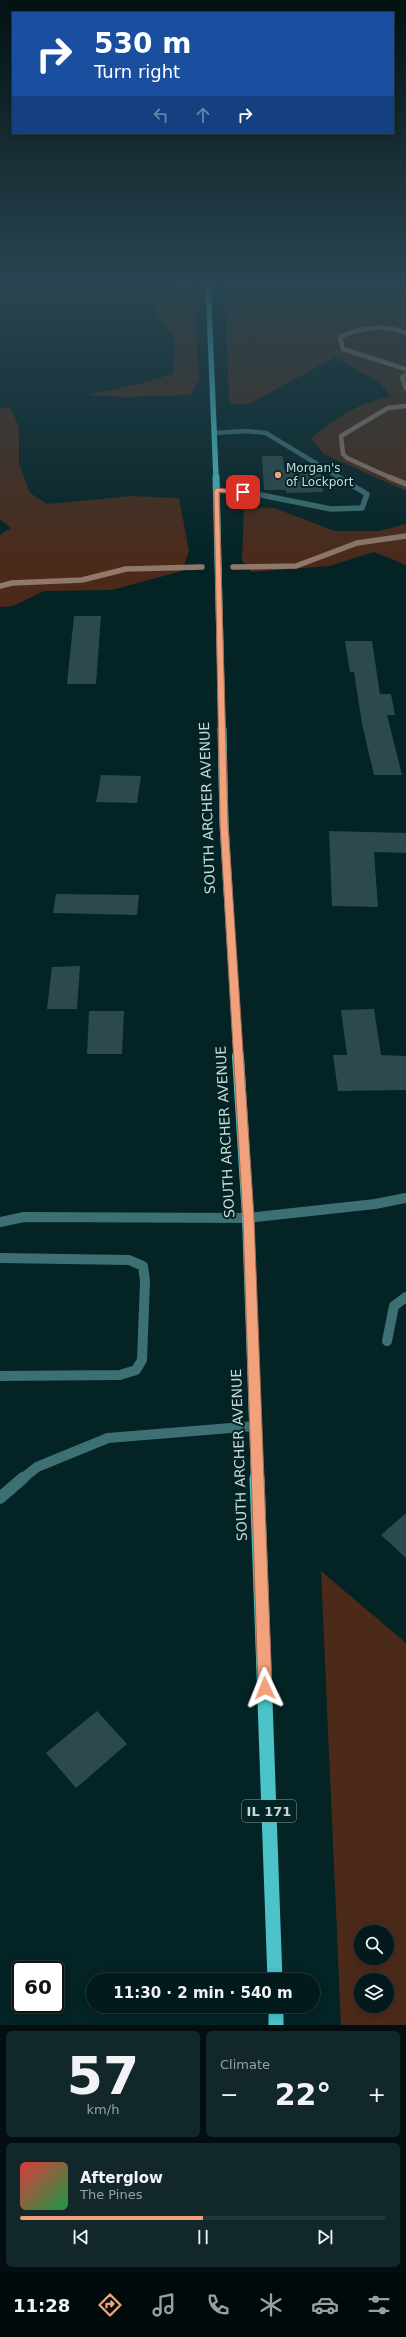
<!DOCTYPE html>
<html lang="en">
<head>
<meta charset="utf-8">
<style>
	:root { --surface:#031a1c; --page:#112729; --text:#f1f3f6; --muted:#97a1a3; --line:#24383b; --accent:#f1a17b }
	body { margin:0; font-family:"DejaVu Sans",sans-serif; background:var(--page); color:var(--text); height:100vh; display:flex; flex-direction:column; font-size:15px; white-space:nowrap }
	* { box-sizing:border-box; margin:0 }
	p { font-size:13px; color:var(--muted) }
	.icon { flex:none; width:22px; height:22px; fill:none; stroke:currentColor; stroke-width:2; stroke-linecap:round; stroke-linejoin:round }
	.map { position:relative; height:2025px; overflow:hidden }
	.side { display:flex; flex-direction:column; gap:6px; padding:6px; background:#020e0f; flex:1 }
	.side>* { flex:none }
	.hud { position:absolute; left:12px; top:12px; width:382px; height:122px; border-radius:0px; box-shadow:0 2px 10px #0003,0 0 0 1px var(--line); background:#1a4fa0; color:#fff; overflow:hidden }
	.tools { position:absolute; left:354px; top:1925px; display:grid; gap:8px }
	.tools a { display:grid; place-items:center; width:40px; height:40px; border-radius:50%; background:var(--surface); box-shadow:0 2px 10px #0003,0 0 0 1px var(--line); font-size:20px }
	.speed { position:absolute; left:12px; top:1961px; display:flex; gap:8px; font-size:20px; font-weight:700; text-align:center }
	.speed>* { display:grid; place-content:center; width:52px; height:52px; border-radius:50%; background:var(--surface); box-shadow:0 2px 10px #0003,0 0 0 1px var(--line); line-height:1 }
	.speed .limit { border:2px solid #111; border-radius:6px; background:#fff; color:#111 }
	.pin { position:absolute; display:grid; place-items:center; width:34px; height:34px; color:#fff; margin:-17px; border-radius:8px; box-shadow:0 2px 6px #0006 }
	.me { position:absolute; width:44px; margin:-22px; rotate:358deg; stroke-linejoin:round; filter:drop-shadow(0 0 3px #0008) }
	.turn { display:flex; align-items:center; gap:14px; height:84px; padding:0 16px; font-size:18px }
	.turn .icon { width:52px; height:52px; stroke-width:2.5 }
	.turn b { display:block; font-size:28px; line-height:34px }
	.lanes { display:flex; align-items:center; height:38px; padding:0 16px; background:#0003; justify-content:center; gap:20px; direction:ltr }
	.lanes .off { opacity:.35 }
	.big { font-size:30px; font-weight:600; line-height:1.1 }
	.side .widget { flex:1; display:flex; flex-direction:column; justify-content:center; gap:6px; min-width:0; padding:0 14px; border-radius:6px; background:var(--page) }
	.side .dial { align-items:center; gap:0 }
	.dial b { font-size:52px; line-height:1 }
	.song { display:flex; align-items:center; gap:12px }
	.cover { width:48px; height:48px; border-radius:6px; background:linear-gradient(135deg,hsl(0 70% 55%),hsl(140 70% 35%)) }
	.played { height:4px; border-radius:2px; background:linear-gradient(90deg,var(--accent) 50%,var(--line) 50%) }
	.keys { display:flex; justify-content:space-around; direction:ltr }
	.heat { display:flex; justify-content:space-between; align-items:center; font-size:22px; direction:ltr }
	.side .tiles { flex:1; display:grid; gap:6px; grid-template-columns:1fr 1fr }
	.widget:last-child { grid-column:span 2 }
	.trip { position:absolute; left:86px; top:1973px; width:234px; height:40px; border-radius:20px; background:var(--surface); box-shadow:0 2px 10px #0003,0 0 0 1px var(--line); font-weight:600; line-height:40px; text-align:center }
	.menu { display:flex; height:64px; justify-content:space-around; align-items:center; background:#010a0b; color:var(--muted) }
	.menu .icon { width:28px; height:28px }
	.menu .on { color:var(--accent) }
	.menu b { font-size:18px; color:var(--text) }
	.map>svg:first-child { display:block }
	.green { fill:#4b2a19; fill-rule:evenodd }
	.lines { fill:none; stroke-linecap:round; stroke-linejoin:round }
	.stream-far1 { stroke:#90786a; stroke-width:4.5 }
	.stream { stroke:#90786a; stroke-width:5.5 }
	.building { fill:#2c4a4b }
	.service-far3 { stroke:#3c7072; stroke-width:4.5 }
	.service-far2 { stroke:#3c7072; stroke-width:5.5 }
	.service-far1 { stroke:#3c7072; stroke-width:10 }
	.service { stroke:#3c7072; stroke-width:12 }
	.minor { stroke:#3c7072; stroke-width:10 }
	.tertiary { stroke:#3c7072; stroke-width:10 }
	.primary-far4 { stroke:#4bc3c9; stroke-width:5.5 }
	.primary-far3 { stroke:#4bc3c9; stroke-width:7 }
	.primary-far2 { stroke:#4bc3c9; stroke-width:9 }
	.primary-far1 { stroke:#4bc3c9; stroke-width:12 }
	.primary { stroke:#4bc3c9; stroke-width:15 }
	.route { fill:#f1a17b; stroke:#9d6950 }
	.poi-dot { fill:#f1a17b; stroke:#042325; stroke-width:1.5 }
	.labels { text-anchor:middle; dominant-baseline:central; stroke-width:4; stroke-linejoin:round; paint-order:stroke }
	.far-poi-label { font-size:12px; fill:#c7d8d8; stroke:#042325; text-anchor:start }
	.shield { fill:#042325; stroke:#8ca2a2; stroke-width:1 }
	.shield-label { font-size:13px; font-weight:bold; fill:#c7d8d8 }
	.street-label { font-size:14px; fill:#c7d8d8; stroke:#042325 }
</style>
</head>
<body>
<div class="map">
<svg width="406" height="2025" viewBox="0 0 406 2025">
	<rect width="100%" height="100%" fill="#042325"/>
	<g class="green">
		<path d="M174,281H193L199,380L190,395L123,397L86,395L135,385L173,374L175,339C165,325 149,313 158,294L174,290Z"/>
		<path d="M225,281H304L325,286L349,281H406V491L324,454L311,438C335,419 360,401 391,397L380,383L335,357L249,404H229Z"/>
		<path d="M10,407L19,427V464L30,493L47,504L132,496L179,498L189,551L182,571L112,590L44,591L13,606L0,607V535L11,528L0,519V409Z"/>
		<path d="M244,507L274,508L335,531H379L406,524V565L374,552L329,566L251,572L242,560Z"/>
		<path d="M321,1571L406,1643V2025H341ZM361,1932H387V1958H361ZM361,1980H387V2006H361Z"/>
	</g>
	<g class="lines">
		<g class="stream-far1">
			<path d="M397,281L406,289"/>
			<path d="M406,333C383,324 362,327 340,337L343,349L406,369"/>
			<path d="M406,375L402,377L406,389"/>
			<path d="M391,478L347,458L343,454L341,436L388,408L406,406"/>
		</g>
		<g class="stream">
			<path d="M389,477L406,484"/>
			<path d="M233,567L296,566L357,543L406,536"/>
			<path d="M0,586L12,583L82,580L126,569L202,567"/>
		</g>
	</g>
	<g class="building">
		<path d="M262,456H283L284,469H292V471H321L323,492L286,493V490H264Z"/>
		<path d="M74,616H101L96,684H67Z"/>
		<path d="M345,641H372L380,694H391L395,715H387L402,775H374L362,724L354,672H350Z"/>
		<path d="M101,775L141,776L137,803L96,802Z"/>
		<path d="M329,831L406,833V853L374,852L378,907L332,906Z"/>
		<path d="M56,894L139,895L137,915L53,913Z"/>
		<path d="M80,966L77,1009H47L52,967Z"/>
		<path d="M374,1009L381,1055L406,1056V1090L338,1091L333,1055H347L341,1010Z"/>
		<path d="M89,1011H124L122,1054H87Z"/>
		<path d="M406,1513V1558L381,1535Z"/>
		<path d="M97,1711L127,1744L76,1788L46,1753Z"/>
	</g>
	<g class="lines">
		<path class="service-far3" d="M214,433L245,431L266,433L340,478"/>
		<path class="service-far2" d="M217,490L256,494L331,509L362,508L367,494L338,477"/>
		<g class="service-far1">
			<path d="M0,1222L24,1217L248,1218"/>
			<path d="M0,1258L129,1260L143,1266L145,1281L142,1360L136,1370L120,1375L0,1376"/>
			<path d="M22,1479L37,1467L108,1438L255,1426"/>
		</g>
		<path class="service" d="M0,1498L23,1478"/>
		<path class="minor" d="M387,1341L394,1306L406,1297"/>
		<path class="tertiary" d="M248,1218L375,1204L406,1198"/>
		<path class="primary-far4" d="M208,281L216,478"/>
		<path class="primary-far3" d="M216,477L222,730"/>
		<path class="primary-far2" d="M222,729L224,824L238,1057"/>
		<path class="primary-far1" d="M238,1056L248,1218L257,1479"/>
		<g class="primary">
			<path d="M257,1478L275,1980"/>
			<path d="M276,2006V2025"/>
		</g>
	</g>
	<linearGradient id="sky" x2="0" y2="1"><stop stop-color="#021314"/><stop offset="0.5" stop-color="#294551"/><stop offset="1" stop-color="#294551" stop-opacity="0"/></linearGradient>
	<rect width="406" height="565" fill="url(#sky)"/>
	<path class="route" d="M217,488L245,492L243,494L219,492L228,824L254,1218L272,1688L270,1692L265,1694L260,1692L258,1688L243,1218L220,824L214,490Z"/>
	<circle class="poi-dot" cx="278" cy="475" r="4"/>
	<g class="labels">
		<g class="far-poi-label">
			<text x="286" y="468">Morgan's<tspan x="286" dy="14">of Lockport</tspan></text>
		</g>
		<rect class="shield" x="242" y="1800" width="54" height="22" rx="3"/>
		<g class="shield-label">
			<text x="269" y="1811">IL 171</text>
		</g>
		<g class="street-label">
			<text transform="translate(207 808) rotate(-92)">SOUTH ARCHER AVENUE</text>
			<text transform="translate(225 1132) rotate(-93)">SOUTH ARCHER AVENUE</text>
			<text transform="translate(239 1455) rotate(-92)">SOUTH ARCHER AVENUE</text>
		</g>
	</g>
</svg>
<div class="tools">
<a><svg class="icon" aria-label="search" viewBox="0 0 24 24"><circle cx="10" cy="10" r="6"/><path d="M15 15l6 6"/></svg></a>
<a><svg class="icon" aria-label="layers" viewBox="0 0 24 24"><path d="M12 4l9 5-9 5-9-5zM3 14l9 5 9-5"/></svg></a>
</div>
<div class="speed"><div class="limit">60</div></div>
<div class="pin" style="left:243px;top:492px;background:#d93025"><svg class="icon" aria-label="arrive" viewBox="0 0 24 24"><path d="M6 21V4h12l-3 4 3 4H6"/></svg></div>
<svg class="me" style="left:265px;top:1688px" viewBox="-20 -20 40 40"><path d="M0-17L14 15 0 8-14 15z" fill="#f1a17b" stroke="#fff" stroke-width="4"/></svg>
<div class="trip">11:30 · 2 min · 540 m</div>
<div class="hud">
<div class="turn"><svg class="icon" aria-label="right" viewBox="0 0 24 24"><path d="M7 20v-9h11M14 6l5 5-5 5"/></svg><div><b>530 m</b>Turn right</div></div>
<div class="lanes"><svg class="icon off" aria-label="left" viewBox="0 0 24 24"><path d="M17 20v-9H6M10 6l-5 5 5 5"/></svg><svg class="icon off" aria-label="ahead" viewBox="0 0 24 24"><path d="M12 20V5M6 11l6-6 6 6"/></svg><svg class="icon" aria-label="right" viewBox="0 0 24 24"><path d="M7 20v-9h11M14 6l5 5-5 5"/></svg></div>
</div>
</div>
<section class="side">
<div class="tiles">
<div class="widget dial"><b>57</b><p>km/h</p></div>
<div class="widget"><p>Climate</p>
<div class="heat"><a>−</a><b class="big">22°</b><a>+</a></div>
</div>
<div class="widget">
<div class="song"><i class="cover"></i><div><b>Afterglow</b><p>The Pines</p></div></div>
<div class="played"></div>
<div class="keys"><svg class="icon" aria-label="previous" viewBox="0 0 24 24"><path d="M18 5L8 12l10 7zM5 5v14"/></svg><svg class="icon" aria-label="pause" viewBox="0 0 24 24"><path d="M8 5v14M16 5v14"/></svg><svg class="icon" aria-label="next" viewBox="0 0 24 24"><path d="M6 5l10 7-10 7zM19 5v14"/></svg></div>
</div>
</div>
</section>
<nav class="menu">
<b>11:28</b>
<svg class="icon on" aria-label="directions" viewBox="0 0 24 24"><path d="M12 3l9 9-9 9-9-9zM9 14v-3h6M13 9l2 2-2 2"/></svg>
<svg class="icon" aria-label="music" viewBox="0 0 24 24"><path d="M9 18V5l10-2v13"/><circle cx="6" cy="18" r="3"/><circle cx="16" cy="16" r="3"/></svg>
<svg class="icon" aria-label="phone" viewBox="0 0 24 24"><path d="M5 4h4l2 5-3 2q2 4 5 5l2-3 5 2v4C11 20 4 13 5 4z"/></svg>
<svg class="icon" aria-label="climate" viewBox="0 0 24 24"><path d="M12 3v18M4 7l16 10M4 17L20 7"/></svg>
<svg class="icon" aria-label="car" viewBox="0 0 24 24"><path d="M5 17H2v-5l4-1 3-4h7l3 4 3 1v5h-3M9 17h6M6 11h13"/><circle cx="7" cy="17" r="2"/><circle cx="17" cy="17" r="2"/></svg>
<svg class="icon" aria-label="filters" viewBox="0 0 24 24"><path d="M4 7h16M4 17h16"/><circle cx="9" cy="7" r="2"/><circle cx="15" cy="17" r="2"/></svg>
</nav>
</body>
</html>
